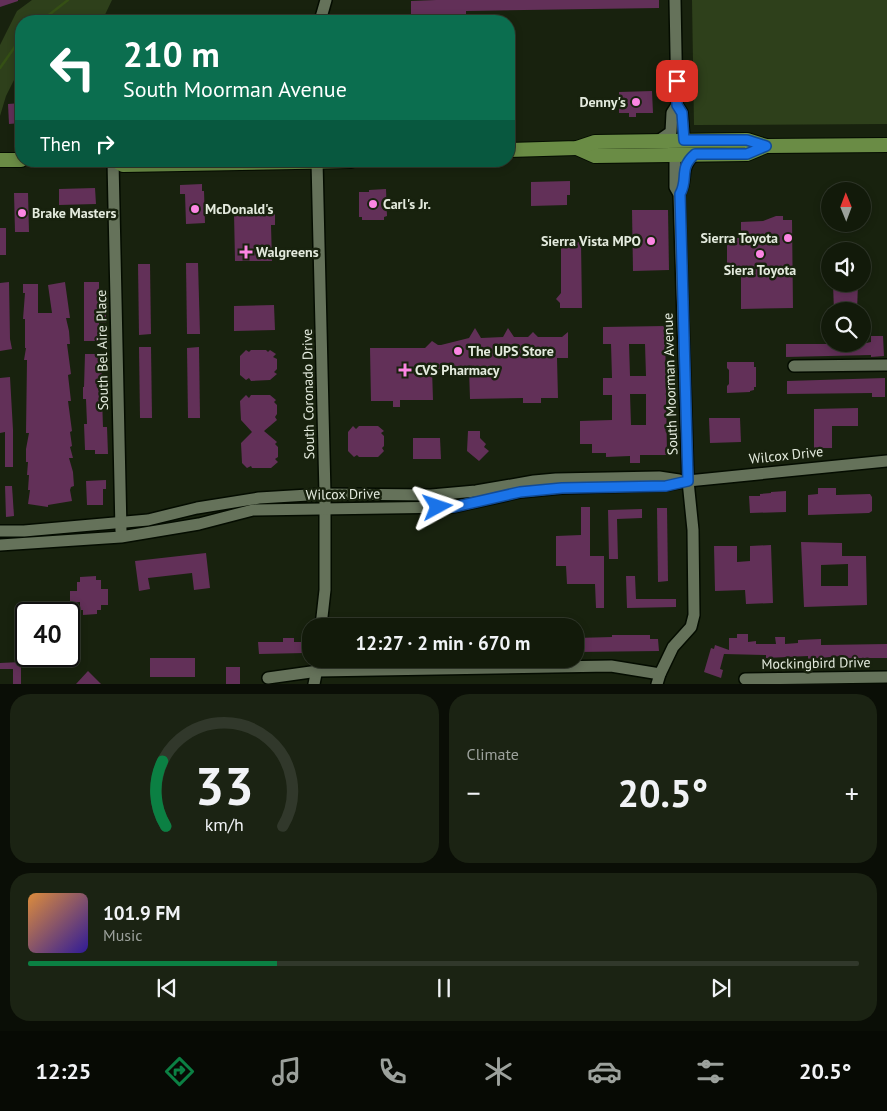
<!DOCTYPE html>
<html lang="en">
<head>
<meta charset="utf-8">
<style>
	:root { --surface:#121a0a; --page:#1b2313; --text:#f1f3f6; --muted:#9ca19c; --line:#31382b; --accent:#0b8043 }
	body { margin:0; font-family:"PT Sans",sans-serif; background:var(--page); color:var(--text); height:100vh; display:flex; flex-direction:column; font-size:19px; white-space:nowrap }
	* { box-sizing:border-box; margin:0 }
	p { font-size:16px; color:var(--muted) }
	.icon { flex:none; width:28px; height:28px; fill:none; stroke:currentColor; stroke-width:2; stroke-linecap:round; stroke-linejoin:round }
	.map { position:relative; height:684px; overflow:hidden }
	.panel { display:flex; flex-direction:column; gap:10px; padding:10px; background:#0a0e06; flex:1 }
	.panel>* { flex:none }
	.guide { position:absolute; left:15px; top:15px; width:500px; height:152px; border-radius:20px; box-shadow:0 2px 8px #0003,0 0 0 1px var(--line); background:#0b6e4f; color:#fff; overflow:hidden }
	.needle { width:32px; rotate:359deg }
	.controls { position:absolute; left:821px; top:182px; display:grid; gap:10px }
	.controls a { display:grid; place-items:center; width:50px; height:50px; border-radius:50%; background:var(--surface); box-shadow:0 2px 8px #0003,0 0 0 1px var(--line); font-size:25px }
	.speed { position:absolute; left:15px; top:602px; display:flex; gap:10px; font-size:25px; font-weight:700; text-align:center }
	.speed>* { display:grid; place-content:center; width:65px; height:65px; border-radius:50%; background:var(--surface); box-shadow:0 2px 8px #0003,0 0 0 1px var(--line); line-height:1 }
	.speed .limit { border:2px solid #111; border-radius:8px; background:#fff; color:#111 }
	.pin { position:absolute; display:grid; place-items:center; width:42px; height:42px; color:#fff; margin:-21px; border-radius:10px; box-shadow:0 2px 8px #0006 }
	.me { position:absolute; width:55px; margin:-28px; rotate:85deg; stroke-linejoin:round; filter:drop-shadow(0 0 4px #0008) }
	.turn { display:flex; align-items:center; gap:18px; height:105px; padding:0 25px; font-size:22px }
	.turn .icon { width:65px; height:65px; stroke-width:2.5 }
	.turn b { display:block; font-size:35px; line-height:42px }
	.then { display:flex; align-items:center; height:48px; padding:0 25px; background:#0003; gap:10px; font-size:19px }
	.big { font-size:38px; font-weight:600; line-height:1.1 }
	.panel .widget { flex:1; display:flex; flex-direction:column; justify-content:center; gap:8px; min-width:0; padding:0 18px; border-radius:20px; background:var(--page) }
	.panel .dial { align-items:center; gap:0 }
	.dial svg { height:130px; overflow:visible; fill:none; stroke:var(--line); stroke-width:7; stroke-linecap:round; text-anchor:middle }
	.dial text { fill:var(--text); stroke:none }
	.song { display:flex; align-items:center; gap:15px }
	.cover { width:60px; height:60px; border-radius:8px; background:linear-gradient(135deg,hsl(30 70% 55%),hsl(250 70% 35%)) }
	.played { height:5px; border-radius:2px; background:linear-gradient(90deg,var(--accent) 30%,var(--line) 30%) }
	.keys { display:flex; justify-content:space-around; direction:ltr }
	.heat { display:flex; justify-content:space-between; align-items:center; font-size:28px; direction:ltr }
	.panel .tiles { flex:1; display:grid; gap:10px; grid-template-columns:1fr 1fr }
	.widget:last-child { grid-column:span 2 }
	.trip { position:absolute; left:302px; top:618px; width:282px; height:50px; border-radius:20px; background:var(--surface); box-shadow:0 2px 8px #0003,0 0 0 1px var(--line); font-weight:600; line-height:50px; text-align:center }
	.menu { display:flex; height:80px; justify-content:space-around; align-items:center; background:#070a04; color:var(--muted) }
	.menu .icon { width:35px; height:35px }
	.menu .on { color:var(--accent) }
	.menu b { font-size:22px; color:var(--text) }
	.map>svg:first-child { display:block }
	.green { fill:#2e401b }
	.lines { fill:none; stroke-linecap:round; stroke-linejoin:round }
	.stream { stroke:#355015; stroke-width:2.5 }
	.building { fill:#623058; fill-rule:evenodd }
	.minor-casing { stroke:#040c00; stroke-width:14 }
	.major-casing { stroke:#040c00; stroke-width:16 }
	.minor { stroke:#65725a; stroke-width:11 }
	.major { stroke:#6a8c45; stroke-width:14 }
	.route-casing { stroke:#114b97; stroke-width:12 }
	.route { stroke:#1a73e8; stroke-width:9 }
	.poi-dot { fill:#fc86e3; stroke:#18220e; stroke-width:2 }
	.labels { text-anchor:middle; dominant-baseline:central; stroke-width:5; stroke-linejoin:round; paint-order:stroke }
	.poi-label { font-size:14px; font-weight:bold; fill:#e4ebde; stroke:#18220e; text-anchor:start }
	.street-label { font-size:14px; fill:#e4ebde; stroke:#18220e }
</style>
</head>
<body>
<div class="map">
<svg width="887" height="684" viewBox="0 0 887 684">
	<rect width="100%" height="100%" fill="#18220e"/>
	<g class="green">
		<path d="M32,0H112L102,21H21V66L6,96L0,116V45L17,11Z"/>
		<path d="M692,0H887V124L694,125Z"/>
	</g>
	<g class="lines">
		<g class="stream">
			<path d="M41,21L68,0"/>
			<path d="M0,68L21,38"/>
		</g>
	</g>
	<g class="building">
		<path d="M0,0H18V1L0,7Z"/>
		<path d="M436,0H659V8L466,11V21H411V1Z"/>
		<path d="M652,91L653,113H636V117H629V113H619V92Z"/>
		<path d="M21,103V123L9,124L8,104Z"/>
		<path d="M570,181V195H567V205L531,206V182Z"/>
		<path d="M202,184V191H204L205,223L186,224L185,194H180V185Z"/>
		<path d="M95,188L96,204L59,205V189Z"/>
		<path d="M386,189L387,216L384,217V220H362V217H359V192H369V190Z"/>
		<path d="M14,193H28L29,232H15Z"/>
		<path d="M260,208H275V225H271L272,261H235L234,213L260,212Z"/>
		<path d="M632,210H668L669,270L633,271Z"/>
		<path d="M776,216H783V220H792L793,308L741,309V271H727V238H741V222L763,221Z"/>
		<rect x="0" y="228" width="6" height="27"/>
		<path d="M561,242H581L582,308H560V303L556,299L561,293Z"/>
		<path d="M186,263H198L200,334H187Z"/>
		<path d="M138,264H150L151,334L139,335Z"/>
		<path d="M9,282L10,339L12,349L0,351V283Z"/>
		<path d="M65,282L70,318H66L69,331L70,344H67L71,374L68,375L71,401H68L72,431L70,432L72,446L70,447L73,458H69L73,472L74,486L71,487L70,490L72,501L48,505V507L28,504L30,490H28L29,475H27L28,462H26V449L29,433H26L27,360H24L26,348H25V319H23L25,293H23V284H38V313H52L48,285Z"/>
		<path d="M84,282H99V314H106V323H99V341H84Z"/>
		<path d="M833,284H858L857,311H834Z"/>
		<path d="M274,305L275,330L234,331V306Z"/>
		<path d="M665,326L667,455H640V463H630V456L606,457V453H592V444H580V421L612,420V395H603V378H612L611,344H603V327ZM629,344H645L646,376H630ZM630,394H646V425H631Z"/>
		<path d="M475,328L481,338L503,337L508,328L514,337H528L533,332L538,337H562L568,332V358H557L558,398H541V403H523V398L470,399L469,369H432L433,400H400V407H393V401H371L370,348H425L432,341L438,345H441L469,338Z"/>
		<path d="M871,336H883L884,356L871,357V355L786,357V344H862L871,342Z"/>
		<path d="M139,347H151L152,418H140Z"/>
		<path d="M199,347L200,418H188L187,348Z"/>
		<path d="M246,350L249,352L251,350H266L268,352L270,350L276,354L273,357L277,359V369L274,372L277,374L270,380L251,381L249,378L246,380L240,375V356Z"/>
		<path d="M85,354H101L102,387L105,386V398H102L103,427H107L108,454H95V450H85L84,424H87L86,399H83V387H84Z"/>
		<path d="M727,362H754V367H756V387H754V390L750,391V392L727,393V386L729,384V370L727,368Z"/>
		<path d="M10,377L13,430V467H5V432L0,433V378Z"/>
		<path d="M885,378V397H872V393L787,394V381Z"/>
		<path d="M246,395L249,398L251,395H270L276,400L274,402L277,405V414L275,417L277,420L264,431L277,442L275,444L278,447V457L275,459L278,462L271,468H252L251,466L247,468L242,463L241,443L252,432L241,420L240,401Z"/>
		<path d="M858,408V426H832V448H814V409Z"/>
		<path d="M709,418H740L741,442L710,443Z"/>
		<path d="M353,426L356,429L359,426H378L384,431L381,433L384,436V446L382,448L384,451L378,457H359L357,455L354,457L348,451V432Z"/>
		<path d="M468,431H480V438L486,444L484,447L489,451L479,461L467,451Z"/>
		<path d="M413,438H440L441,459H413Z"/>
		<path d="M106,480V489H103V505H87L86,481Z"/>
		<path d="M5,486H12L14,516L6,517Z"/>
		<path d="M818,488H836V495L870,494L872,497V511L869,513L808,515V495L818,494Z"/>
		<path d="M786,491V512L750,513L749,496H760V494L771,493V492Z"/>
		<path d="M581,507H590V556H604V608H596L595,584H567L566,566H556V536L581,535Z"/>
		<path d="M657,508H667L668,581L658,582Z"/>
		<path d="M642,509V518L617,519L618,559H609L608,510Z"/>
		<path d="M801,542L842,543V556H866L867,605L804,607ZM848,564V586H821V565Z"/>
		<path d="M771,545L773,603L746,604L745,590L715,591L714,546H737V562L750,561V546Z"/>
		<path d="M206,553L210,588L194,590L192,573L148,578L150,589L139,591L135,561Z"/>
		<path d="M96,576V580H101V589H108V605H101V610H97V614L83,615V610H80V602L70,603V591H77V582H80V577Z"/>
		<path d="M626,576H635L636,599H676V607L627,608Z"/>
		<path d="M737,634H748V642L756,641V644H776L775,637H785V644L798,643V640L821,639V645L887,644V658H842L841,656L808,659V656L766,658V655L724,654L720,669L723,670L721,678L704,672L711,648L714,649L715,645L729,650V638H737Z"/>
		<path d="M612,635H650V639H658L659,651L576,652V638L612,637Z"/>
		<path d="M283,638H294V642H305V653L259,654L258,642H283Z"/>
		<rect x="150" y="658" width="45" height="19"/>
		<path d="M21,662V684H13V669H0V663Z"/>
		<rect x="226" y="667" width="14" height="17"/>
		<path d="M88,671L101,684H76Z"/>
	</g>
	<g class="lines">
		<defs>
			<g id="minor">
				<path d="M675,0L677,105L682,113L684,140"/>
				<path d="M320,21L326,0"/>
				<path d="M658,141L671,132L672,113L677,105"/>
				<path d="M113,161L121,531"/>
				<path d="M317,161L325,494V590L321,626"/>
				<path d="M679,194C689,178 678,169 695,154"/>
				<path d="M794,366L887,365"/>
				<path d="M0,531H24L148,520L197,508L259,498L325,494L431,495L476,491L534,481L556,479L659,477L679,480"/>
				<path d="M0,545L121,537L199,524L253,510L453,507L520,492L561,488L666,485L688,481L887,461"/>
				<path d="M268,678L318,671L611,666L660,674"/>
				<path d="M745,679L887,677"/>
				<path d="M314,684L319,659"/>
				<path d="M657,684L660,674L673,647L691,627L694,615L693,530L688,481L679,194L675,187V155"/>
			</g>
			<g id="major">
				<path d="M577,148L595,156L747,154L766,146"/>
				<path d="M509,150L577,148L595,142L666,141L747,140L766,146L887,145"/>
				<path d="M0,160H21"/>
				<path d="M116,161L123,165L351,161"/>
			</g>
		</defs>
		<use href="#minor" class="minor-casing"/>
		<use href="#major" class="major-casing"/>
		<use href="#minor" class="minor"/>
		<use href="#major" class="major"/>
	</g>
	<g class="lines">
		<defs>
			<path id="route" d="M438,507H454L520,492L562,488L666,486L688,481L680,194C689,178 678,169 695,154H747L766,146L747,140H684L682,113L677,105V81"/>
		</defs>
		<use href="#route" class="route-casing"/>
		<use href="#route" class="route"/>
	</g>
	<g class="poi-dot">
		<circle cx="636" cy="102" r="5"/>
		<circle cx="373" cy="204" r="5"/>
		<circle cx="195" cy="209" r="5"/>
		<circle cx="22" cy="213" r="5"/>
		<circle cx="788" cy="238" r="5"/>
		<circle cx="651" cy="241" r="5"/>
		<path d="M243.5 244.5h5v5h5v5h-5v5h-5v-5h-5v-5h5z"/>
		<circle cx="760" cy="254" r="5"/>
		<circle cx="458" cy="351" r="5"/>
		<path d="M402.5 362.5h5v5h5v5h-5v5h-5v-5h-5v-5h5z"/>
	</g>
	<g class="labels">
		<g class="poi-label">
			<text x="626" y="102" text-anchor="end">Denny's</text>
			<text x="383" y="204">Carl's Jr.</text>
			<text x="205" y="209">McDonald's</text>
			<text x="32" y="213">Brake Masters</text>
			<text x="778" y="238" text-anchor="end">Sierra Toyota</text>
			<text x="641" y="241" text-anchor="end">Sierra Vista MPO</text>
			<text x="256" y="252">Walgreens</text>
			<text x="760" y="270" text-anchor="middle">Siera Toyota</text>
			<text x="468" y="351">The UPS Store</text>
			<text x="415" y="370">CVS Pharmacy</text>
		</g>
		<g class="street-label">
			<text transform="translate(102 350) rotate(-91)">South Bel Aire Place</text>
			<text transform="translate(670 384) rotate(-92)">South Moorman Avenue</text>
			<text transform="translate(308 394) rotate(-91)">South Coronado Drive</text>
			<text transform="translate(786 455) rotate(-6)">Wilcox Drive</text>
			<text transform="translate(343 494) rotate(-1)">Wilcox Drive</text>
			<text transform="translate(816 663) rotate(-1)">Mockingbird Drive</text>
		</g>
	</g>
</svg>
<div class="controls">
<a><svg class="needle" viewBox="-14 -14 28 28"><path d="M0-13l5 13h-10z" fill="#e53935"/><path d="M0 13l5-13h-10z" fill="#9ca19c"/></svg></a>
<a><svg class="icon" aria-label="sound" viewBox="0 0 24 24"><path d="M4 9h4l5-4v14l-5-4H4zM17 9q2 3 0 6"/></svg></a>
<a><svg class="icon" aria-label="search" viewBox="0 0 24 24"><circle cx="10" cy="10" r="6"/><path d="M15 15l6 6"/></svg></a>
</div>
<div class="speed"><div class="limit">40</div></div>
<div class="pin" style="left:677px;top:81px;background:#d93025"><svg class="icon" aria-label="arrive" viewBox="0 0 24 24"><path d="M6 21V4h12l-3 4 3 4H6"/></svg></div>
<svg class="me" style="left:438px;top:507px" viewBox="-20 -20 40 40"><path d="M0-17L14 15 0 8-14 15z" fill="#1a73e8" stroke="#fff" stroke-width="4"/></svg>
<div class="trip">12:27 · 2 min · 670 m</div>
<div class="guide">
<div class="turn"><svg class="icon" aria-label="left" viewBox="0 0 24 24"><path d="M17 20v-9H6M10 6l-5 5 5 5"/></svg><div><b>210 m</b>South Moorman Avenue</div></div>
<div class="then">Then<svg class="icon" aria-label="right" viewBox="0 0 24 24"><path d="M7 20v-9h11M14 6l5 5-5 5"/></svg></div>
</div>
</div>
<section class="panel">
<div class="tiles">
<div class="widget dial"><svg viewBox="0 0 100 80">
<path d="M14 69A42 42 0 1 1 86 69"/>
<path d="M14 69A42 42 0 0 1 12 29" stroke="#0b8043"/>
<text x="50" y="56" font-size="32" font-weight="700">33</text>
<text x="50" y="72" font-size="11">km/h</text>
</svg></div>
<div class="widget"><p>Climate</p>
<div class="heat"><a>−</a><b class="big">20.5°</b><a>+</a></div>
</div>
<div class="widget">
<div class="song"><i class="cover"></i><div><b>101.9 FM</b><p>Music</p></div></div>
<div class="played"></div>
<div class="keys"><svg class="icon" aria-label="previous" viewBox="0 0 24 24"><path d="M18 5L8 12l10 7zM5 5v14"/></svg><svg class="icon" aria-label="pause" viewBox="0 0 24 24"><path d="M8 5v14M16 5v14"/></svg><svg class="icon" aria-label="next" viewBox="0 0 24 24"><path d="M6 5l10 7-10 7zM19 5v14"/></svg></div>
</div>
</div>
</section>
<nav class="menu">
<b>12:25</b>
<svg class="icon on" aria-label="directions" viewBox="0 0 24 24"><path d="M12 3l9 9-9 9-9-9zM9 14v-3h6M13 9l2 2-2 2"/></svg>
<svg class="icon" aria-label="music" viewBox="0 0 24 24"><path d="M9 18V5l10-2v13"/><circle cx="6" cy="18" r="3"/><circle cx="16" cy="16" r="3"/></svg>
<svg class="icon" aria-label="phone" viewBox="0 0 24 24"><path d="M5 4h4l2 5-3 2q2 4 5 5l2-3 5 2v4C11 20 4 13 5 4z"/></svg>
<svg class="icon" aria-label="climate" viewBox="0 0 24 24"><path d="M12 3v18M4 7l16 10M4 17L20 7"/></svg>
<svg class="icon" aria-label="car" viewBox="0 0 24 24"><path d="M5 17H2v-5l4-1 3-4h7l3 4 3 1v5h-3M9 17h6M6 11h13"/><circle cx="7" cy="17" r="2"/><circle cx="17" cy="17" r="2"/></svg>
<svg class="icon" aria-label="filters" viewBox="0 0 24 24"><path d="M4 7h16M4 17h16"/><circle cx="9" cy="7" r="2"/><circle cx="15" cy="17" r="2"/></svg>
<b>20.5°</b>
</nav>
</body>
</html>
